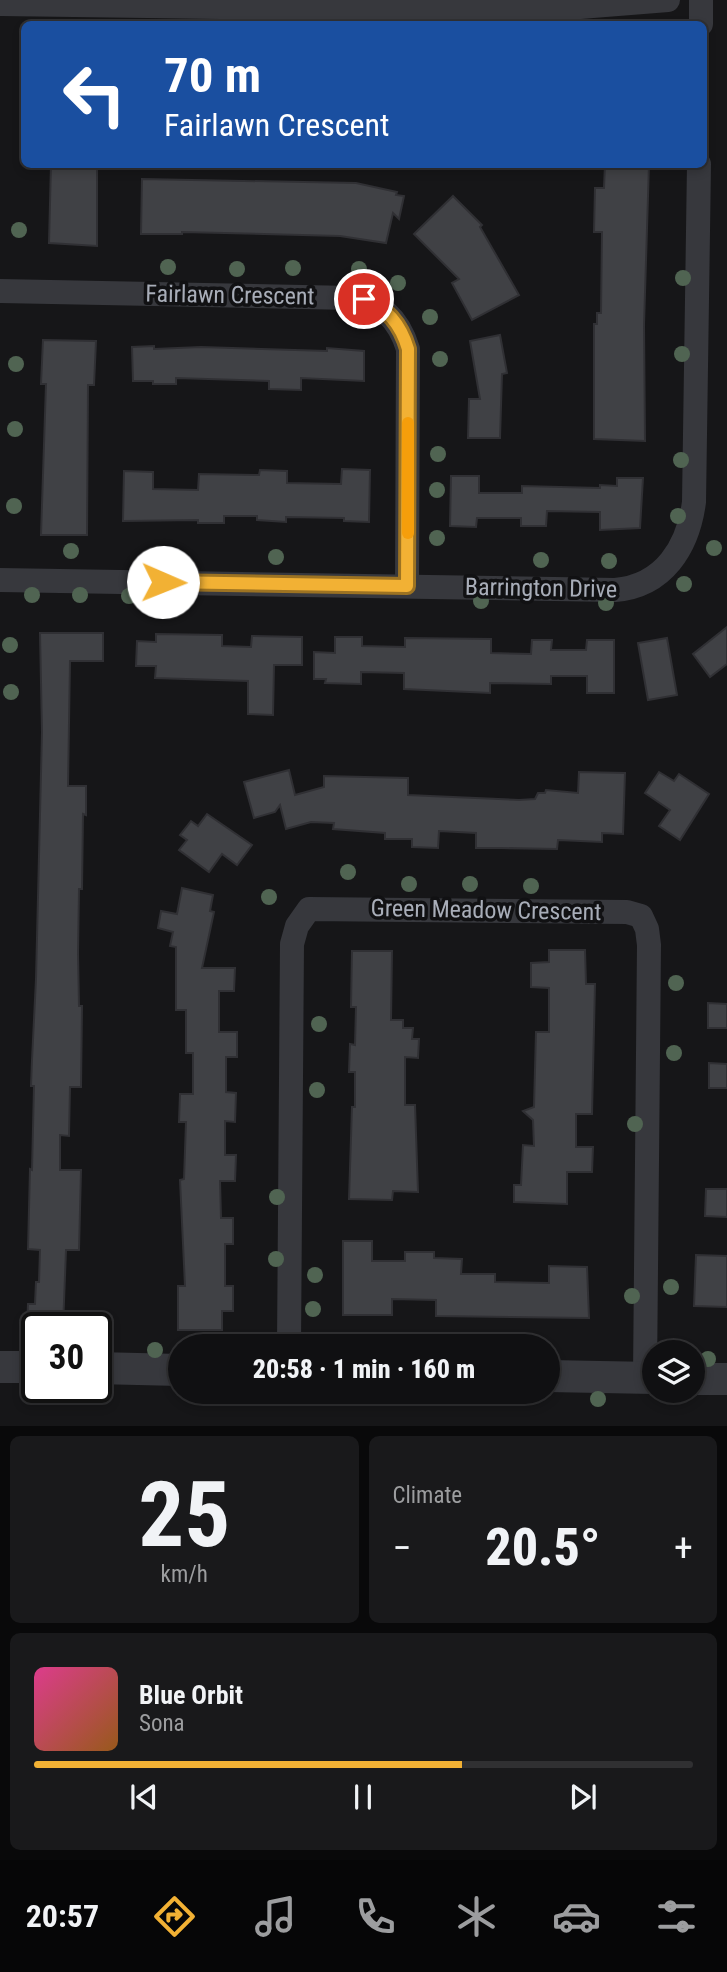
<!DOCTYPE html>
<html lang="en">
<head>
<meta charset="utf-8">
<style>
	:root { --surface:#101012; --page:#19191b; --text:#f1f3f6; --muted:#9c9d9f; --line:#303032; --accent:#f2b134 }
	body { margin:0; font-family:"Roboto Condensed",sans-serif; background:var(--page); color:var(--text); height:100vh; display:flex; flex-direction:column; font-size:26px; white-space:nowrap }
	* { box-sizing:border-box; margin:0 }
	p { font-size:23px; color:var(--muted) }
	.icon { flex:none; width:38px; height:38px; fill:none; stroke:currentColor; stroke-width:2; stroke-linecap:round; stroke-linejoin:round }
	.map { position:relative; height:1426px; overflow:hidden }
	.drawer { display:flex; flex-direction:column; gap:10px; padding:10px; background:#09090a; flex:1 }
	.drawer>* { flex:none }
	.banner { position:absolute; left:21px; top:21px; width:686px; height:147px; border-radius:10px; box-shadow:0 4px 10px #0003,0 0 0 2px var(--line); background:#1a4fa0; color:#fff; overflow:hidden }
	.tools { position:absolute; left:642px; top:1340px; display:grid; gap:14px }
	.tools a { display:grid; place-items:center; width:63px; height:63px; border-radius:50%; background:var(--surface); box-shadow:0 4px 10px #0003,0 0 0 2px var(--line); font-size:35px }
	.speed { position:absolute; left:21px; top:1312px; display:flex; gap:14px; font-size:35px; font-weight:700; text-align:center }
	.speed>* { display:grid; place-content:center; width:91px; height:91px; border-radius:50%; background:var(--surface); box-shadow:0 4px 10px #0003,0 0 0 2px var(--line); line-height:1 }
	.speed .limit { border:4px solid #111; border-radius:10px; background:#fff; color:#111 }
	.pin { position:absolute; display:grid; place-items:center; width:60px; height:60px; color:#fff; margin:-30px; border:4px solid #fff; border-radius:50%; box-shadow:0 2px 7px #0007 }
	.me { position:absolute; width:77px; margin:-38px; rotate:91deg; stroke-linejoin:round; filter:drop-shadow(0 0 5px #0008) }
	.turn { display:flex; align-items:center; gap:24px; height:147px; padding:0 28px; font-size:32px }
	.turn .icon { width:91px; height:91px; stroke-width:2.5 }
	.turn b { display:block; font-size:49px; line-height:60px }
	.big { font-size:52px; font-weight:800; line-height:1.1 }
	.drawer .card { flex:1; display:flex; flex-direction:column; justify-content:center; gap:10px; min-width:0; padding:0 24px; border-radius:10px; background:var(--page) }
	.drawer .dial { align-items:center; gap:0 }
	.dial b { font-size:91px; line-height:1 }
	.song { display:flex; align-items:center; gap:21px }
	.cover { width:84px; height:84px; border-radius:10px; background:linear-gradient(135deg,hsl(330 70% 55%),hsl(30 70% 35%)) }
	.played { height:7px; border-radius:4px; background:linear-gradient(90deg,var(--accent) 65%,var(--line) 65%) }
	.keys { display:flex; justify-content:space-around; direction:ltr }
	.heat { display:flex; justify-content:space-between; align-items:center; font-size:38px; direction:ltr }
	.drawer .tiles { flex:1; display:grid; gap:10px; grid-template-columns:1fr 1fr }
	.card:last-child { grid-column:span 2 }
	.trip { position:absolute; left:168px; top:1334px; width:392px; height:70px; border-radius:35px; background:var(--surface); box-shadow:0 4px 10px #0003,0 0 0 2px var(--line); font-weight:800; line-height:70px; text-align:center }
	.tabs { display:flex; height:112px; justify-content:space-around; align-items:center; background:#060607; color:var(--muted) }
	.tabs .icon { width:49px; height:49px }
	.tabs .active { color:var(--accent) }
	.tabs b { font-size:32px; color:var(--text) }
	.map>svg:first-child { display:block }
	.building { fill:#404145; stroke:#303034; stroke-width:2 }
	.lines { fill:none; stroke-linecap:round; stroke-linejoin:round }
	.minor { stroke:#37383d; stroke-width:24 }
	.tertiary { stroke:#37383d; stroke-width:32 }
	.tree { fill:#506452 }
	.route-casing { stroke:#9d7322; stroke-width:18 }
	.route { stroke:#f2b134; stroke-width:12 }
	.slow { stroke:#f59e0b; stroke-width:12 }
	.labels { text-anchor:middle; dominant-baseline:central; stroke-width:7; stroke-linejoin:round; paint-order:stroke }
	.street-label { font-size:24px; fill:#a8adb8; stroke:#111113 }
</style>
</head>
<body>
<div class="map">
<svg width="727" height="1426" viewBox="0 0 727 1426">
	<rect width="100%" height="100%" fill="#161618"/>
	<g class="building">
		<path d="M51,164H97V246L49,243Z"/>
		<path d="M605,164H649L644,325L645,441L594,439V324H597V313H601L602,232H594L595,188H604Z"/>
		<path d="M142,179L356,183L397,192L396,195L404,196L399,219L393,213L386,243L340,236L182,232V234H141Z"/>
		<path d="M453,196L482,225L480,227L519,295L472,320L452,283L459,279L414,234Z"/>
		<path d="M500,335L507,373L502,374L500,438H468L469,399H480L470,341Z"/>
		<path d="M43,340L96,341L94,385H88L87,535H41L46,384H41Z"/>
		<path d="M154,346V349L201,347L327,351V348L364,351V381L301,378V390L269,389V381L176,378V384H153V381H133L132,347Z"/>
		<path d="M342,469L370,470L369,522L344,521V518L286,517V522L257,520V516H224V523H198V520L123,521L124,471L153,472V489L198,490L199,474L259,475L260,470L287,471V483L341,484Z"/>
		<path d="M451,476H479V493H522V486L600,488V485L617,486V478H643L640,528L600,530V512L547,511L546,526H521V518H477L476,527L450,526Z"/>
		<path d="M727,627V664L710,677L693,654Z"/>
		<path d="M40,633H103V661H70L68,786H86V815L83,814L82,889H79L78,953L79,1006H82L81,1087H70L69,1136L60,1135V1170H81L79,1250H66L63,1327H27L28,1304H35L36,1282H39L40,1250L28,1249L30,1169L32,1170L34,1086H31L32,1060L36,979L42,732Z"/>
		<path d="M156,634L222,635V646L251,647L252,636L302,637V665H274L273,715L248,714V681L155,678L156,666H136L137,641L156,642Z"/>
		<path d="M335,637H362V646L405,647V638L491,639V653L531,654L532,640H552L551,650H586L587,640H614V693H587V676H551V684L490,683V693L404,689V673L361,672V684L325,683L326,679H314V652L335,653Z"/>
		<path d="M667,638L677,695L648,700L638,643Z"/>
		<path d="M289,770L295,795L324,787V776L408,778V795L519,800L535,799L538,793H545L546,790L578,793L579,772L625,773L623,834L602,833V842L558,840L557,849L501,848H476V833L439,831L438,848L412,847V839H385V833L333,829L334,823L311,822L286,829L280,805L275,812L254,818L244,782Z"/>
		<path d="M659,772L674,781L679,774L709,794L680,840L659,826L670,810L645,793Z"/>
		<path d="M207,814L252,845L237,865L222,854L209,872L179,850L187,840L180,835L191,821L198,826Z"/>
		<path d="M182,888L213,895L210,911L214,912L202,968H235L234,991H219V1032H237V1057H226V1092L236,1093L235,1122L225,1121V1155H236L235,1181H220L221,1218H233V1244H225V1286H233V1311H222V1330H178V1286H185L180,1180L184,1179L186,1122H179L180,1094H193V1053H186V1010H176V947L170,946L173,932L158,928L161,911L177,914Z"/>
		<path d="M549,950H585L586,984H595L592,1114H576V1147H593L592,1172H567V1204L514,1202V1185H521L523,1145L534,1146L533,1120L523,1111L534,1107L536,1032H549V988L531,987V963L549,962Z"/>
		<path d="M352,951H392L391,1020H403V1028H413L412,1039H419L418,1058L405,1057V1105H415L418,1192L393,1191L392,1200L349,1199L352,1107H355V1072H349L350,1044L355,1045L356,1007H351Z"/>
		<path d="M708,1003L727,1004V1028H708Z"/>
		<path d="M709,1063L727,1064V1088H709Z"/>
		<path d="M706,1189H727V1217L705,1216Z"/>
		<path d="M343,1241H372V1261H405V1252H434V1258L462,1259L461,1274H495V1282L549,1283V1266L587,1267L589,1318L436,1316V1300L392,1299V1315H343Z"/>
		<path d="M696,1255L727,1256V1307L694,1306Z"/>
	</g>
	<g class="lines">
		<g class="minor">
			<path d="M0,4L530,11L668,0"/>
			<path d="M701,24V0"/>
			<path d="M0,291L352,298C382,302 399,320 408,349L407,586"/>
			<path d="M0,580L615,590C664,586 688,547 694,502L699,164"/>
			<path d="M289,1346L292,944L297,926L309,909L627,912L641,916L647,929L649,945L645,1377"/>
		</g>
		<g class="tertiary">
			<path d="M0,1367H37"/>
			<path d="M96,1368L180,1370"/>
			<path d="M548,1376L654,1378"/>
			<path d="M693,1379H727"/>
		</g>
	</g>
	<g class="tree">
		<circle cx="19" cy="230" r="8"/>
		<circle cx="168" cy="267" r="8"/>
		<circle cx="293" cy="268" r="8"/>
		<circle cx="237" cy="269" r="8"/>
		<circle cx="359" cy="269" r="8"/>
		<circle cx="683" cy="278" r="8"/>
		<circle cx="398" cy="283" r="8"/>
		<circle cx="430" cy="317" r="8"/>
		<circle cx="682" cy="354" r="8"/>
		<circle cx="440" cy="359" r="8"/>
		<circle cx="16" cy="364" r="8"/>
		<circle cx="15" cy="429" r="8"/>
		<circle cx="438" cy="454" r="8"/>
		<circle cx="681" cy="460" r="8"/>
		<circle cx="437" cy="490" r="8"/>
		<circle cx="14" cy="506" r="8"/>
		<circle cx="678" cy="516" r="8"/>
		<circle cx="437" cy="538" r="8"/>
		<circle cx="714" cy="548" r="8"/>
		<circle cx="71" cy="551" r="8"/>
		<circle cx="276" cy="557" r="8"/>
		<circle cx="541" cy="560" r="8"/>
		<circle cx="609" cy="561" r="8"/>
		<circle cx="684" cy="584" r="8"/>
		<circle cx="32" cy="595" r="8"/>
		<circle cx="80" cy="595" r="8"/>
		<circle cx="129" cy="596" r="8"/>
		<circle cx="175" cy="596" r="8"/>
		<circle cx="481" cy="601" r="8"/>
		<circle cx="606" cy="603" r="8"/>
		<circle cx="10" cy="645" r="8"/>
		<circle cx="11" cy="692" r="8"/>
		<circle cx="348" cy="872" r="8"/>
		<circle cx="409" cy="884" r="8"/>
		<circle cx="470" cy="884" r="8"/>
		<circle cx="531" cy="886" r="8"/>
		<circle cx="269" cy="897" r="8"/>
		<circle cx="676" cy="983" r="8"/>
		<circle cx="319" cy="1024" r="8"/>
		<circle cx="674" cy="1053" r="8"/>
		<circle cx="317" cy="1090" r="8"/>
		<circle cx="635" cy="1124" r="8"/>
		<circle cx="277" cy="1197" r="8"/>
		<circle cx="276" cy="1259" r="8"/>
		<circle cx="315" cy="1275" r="8"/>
		<circle cx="671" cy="1287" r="8"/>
		<circle cx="632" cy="1296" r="8"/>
		<circle cx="313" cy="1309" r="8"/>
		<circle cx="155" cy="1350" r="8"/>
		<circle cx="708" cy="1359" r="8"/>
		<circle cx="598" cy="1399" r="8"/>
	</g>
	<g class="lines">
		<defs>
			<path id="route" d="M163,582L407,586L408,349C401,325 388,308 364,299"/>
		</defs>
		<use href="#route" class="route-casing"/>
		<use href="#route" class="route"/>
		<path class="slow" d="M408,533V423"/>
	</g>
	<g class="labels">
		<g class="street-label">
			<text transform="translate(230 295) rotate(1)">Fairlawn Crescent</text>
			<text transform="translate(541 588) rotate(1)">Barrington Drive</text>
			<text transform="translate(486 910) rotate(1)">Green Meadow Crescent</text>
		</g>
	</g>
</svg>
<div class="tools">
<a><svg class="icon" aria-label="layers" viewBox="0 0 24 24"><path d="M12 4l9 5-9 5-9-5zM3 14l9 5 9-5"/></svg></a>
</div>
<div class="speed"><div class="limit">30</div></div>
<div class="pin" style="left:364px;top:299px;background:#d93025"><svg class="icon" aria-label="arrive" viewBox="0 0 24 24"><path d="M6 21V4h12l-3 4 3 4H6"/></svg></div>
<svg class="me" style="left:163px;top:582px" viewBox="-20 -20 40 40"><circle r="19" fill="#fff"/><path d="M0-13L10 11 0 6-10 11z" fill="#f2b134"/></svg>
<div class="trip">20:58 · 1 min · 160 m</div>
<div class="banner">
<div class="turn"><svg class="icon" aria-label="left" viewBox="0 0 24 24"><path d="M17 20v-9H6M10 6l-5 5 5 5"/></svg><div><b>70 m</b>Fairlawn Crescent</div></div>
</div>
</div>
<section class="drawer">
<div class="tiles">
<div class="card dial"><b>25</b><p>km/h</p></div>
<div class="card"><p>Climate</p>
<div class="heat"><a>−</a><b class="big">20.5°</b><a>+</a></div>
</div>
<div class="card">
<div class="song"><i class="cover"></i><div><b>Blue Orbit</b><p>Sona</p></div></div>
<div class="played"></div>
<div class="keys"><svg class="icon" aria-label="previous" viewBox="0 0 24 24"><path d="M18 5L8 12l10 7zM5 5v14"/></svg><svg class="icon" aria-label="pause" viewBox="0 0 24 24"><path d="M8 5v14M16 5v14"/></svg><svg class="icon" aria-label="next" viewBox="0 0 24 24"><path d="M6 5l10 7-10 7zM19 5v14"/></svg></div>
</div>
</div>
</section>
<nav class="tabs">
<b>20:57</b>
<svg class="icon active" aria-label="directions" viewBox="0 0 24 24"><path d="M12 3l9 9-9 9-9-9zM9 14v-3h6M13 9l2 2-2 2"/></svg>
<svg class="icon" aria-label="music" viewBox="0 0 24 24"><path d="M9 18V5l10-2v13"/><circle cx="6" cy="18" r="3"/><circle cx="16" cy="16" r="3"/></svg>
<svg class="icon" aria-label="phone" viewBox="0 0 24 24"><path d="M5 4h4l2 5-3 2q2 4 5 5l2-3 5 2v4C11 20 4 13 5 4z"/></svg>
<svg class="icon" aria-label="climate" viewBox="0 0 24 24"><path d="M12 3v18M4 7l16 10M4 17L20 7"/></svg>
<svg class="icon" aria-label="car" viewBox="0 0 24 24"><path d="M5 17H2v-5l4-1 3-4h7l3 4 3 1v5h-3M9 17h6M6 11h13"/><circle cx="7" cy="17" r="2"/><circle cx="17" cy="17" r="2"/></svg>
<svg class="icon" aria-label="filters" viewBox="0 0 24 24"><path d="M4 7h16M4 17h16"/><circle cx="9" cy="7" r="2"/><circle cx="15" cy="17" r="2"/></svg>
</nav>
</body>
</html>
